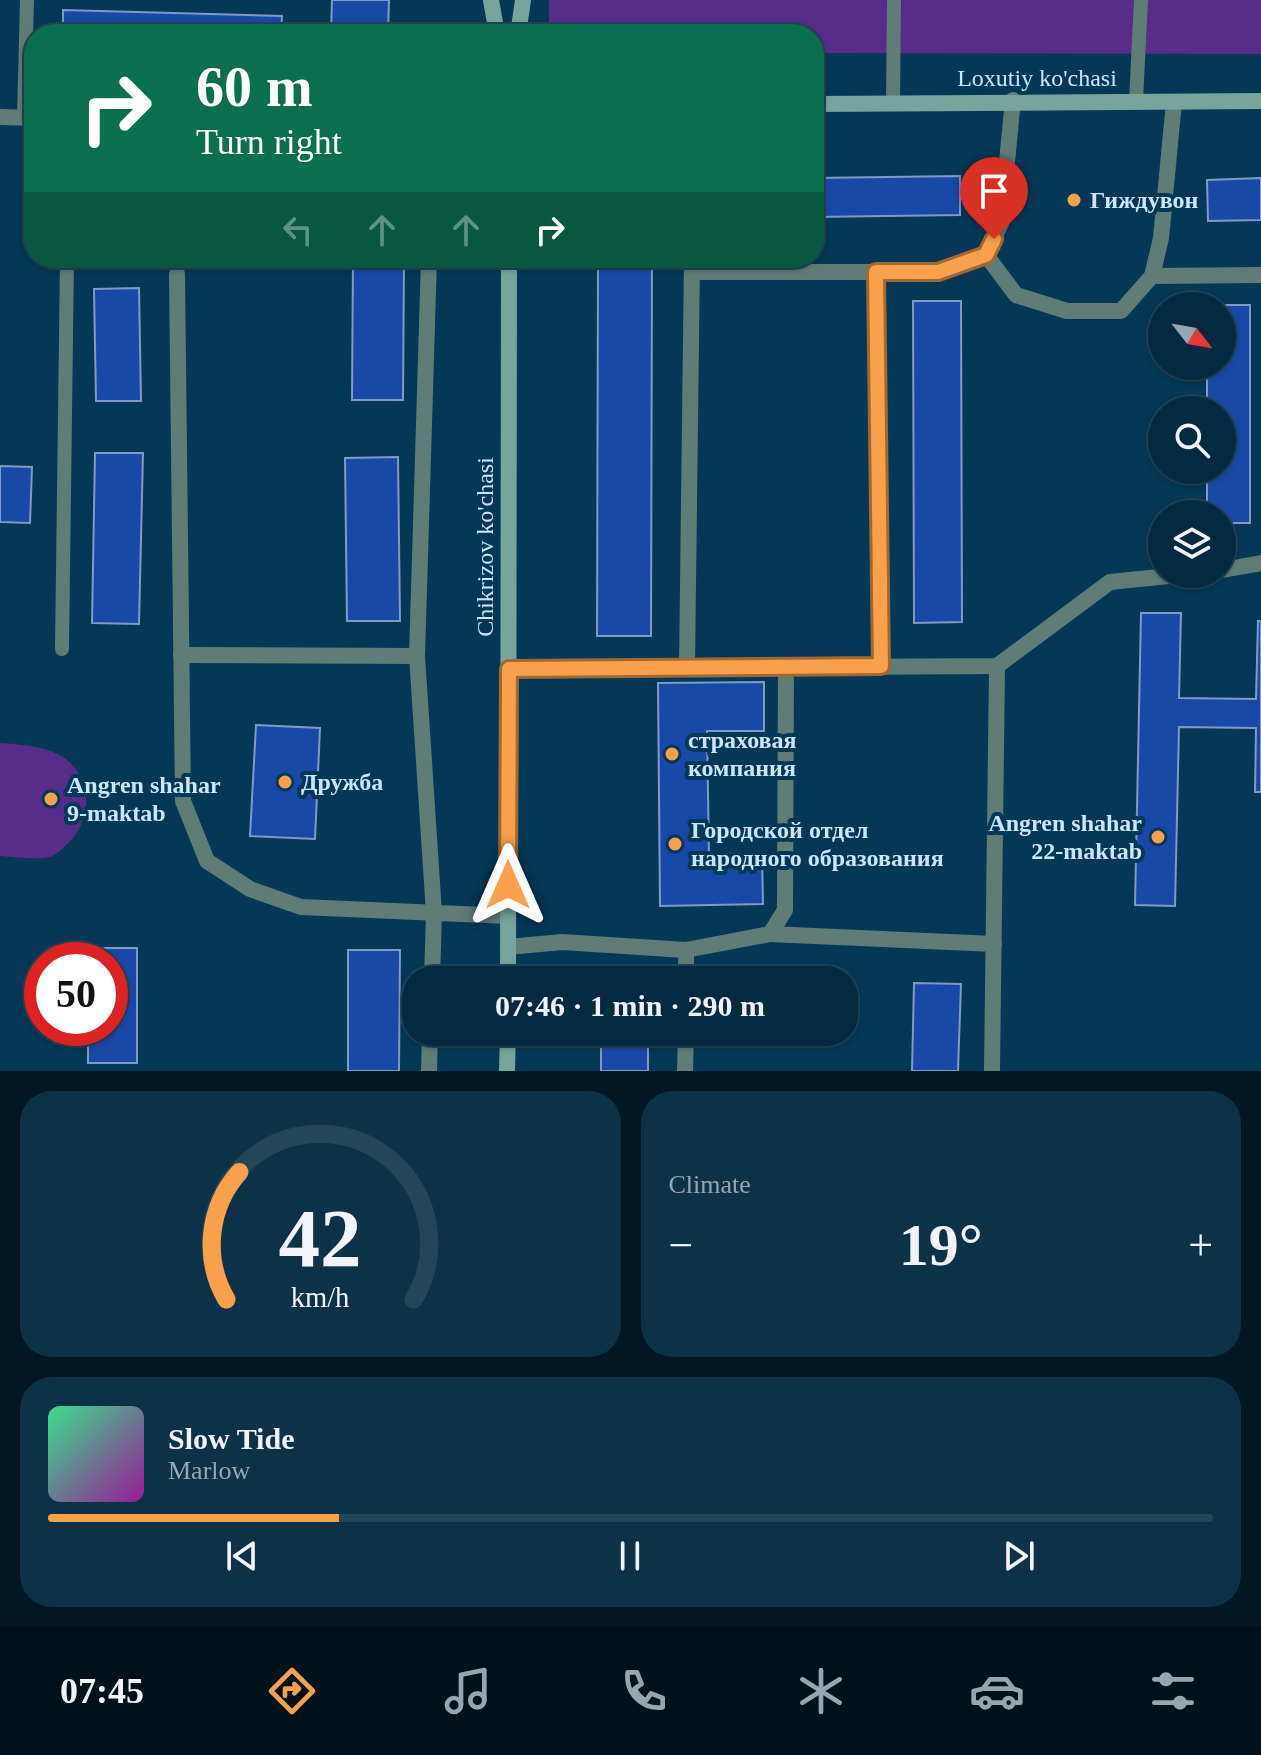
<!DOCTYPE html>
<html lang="en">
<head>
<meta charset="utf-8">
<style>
	:root { --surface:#032a40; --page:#0d3247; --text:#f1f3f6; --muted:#97a7b1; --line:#244659; --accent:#f8a04b }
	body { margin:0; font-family:"Times New Roman",serif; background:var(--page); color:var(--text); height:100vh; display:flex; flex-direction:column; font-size:30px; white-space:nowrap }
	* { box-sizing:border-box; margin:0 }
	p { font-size:26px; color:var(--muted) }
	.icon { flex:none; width:44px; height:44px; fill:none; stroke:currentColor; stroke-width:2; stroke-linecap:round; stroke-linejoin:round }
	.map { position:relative; height:1071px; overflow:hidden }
	.sheet { display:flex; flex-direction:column; gap:20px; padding:20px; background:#021723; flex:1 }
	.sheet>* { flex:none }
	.guide { position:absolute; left:24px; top:24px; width:800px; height:244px; border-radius:32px; box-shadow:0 2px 6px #0004,0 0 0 2px var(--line); background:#0b6e4f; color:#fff; overflow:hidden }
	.needle { width:52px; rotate:121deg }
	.tools { position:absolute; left:1148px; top:292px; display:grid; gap:16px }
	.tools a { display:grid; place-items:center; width:88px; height:88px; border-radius:50%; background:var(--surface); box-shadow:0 2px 6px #0004,0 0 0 2px var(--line); font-size:40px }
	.speed { position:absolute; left:24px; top:942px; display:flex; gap:16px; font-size:40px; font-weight:700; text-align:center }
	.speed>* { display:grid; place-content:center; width:104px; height:104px; border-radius:50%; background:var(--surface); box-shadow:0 2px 6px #0004,0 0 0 2px var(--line); line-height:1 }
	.speed .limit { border:12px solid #d22; background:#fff; color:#111 }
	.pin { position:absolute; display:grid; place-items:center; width:68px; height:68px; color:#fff; margin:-82px -34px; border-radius:50% 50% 50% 0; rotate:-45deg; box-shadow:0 0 8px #0007 }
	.pin .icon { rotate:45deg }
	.me { position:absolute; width:88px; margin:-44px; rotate:0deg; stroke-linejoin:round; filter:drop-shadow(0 0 6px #0008) }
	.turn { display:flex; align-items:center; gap:28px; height:168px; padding:0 40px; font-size:36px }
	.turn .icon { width:104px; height:104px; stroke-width:2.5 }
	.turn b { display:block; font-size:56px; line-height:68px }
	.lanes { display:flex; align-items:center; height:76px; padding:0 40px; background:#0003; justify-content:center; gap:40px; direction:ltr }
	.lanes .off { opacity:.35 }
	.big { font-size:60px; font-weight:700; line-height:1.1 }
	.sheet .widget { flex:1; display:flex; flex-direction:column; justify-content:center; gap:12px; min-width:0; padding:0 28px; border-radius:32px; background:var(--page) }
	.sheet .dial { align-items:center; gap:0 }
	.dial svg { height:208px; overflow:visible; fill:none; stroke:var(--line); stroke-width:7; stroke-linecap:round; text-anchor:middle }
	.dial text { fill:var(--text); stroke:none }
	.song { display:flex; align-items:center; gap:24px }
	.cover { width:96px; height:96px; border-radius:12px; background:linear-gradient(135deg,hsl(150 70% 55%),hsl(300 70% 35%)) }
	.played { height:8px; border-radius:4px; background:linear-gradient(90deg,var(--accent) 25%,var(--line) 25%) }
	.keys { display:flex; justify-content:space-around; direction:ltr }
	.heat { display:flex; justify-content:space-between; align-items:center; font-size:44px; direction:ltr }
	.sheet .tiles { flex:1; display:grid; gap:20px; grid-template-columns:1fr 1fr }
	.widget:last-child { grid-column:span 2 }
	.trip { position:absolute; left:402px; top:966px; width:456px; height:80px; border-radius:32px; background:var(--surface); box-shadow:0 2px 6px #0004,0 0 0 2px var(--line); font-weight:700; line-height:80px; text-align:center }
	.menu { display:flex; height:128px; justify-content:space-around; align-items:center; background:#01111a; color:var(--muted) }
	.menu .icon { width:56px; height:56px }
	.menu .active { color:var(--accent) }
	.menu b { font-size:36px; color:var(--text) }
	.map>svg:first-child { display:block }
	.green { fill:#582c89 }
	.building { fill:#1949a7; stroke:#8099c7; stroke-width:2 }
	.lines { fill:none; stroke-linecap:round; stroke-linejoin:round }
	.lane { stroke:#607c77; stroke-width:14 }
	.street { stroke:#607c77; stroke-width:16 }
	.secondary { stroke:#77a49c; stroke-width:16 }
	.route-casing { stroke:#a16831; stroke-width:20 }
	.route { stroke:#f8a04b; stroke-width:14 }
	.poi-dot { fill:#f8a04b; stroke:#043856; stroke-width:3 }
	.labels { text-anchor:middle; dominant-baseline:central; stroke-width:8; stroke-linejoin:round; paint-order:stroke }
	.street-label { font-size:24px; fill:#cde5f9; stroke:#043856 }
	.poi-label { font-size:24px; font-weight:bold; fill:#cde5f9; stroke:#043856; text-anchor:start }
</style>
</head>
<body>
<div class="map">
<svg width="1261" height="1071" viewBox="0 0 1261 1071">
	<rect width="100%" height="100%" fill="#043856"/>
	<g class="green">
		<path d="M549,0H1261V54L814,53V34H549Z"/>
		<path d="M0,743C18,744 45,746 61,756C95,776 93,823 65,846C61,850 56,855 50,857C36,860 15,857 0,856Z"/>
	</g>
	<g class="building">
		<path d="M332,0H389L388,34H331Z"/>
		<path d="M63,10L282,16L281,34H63Z"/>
		<path d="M960,176V215L814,217V178Z"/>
		<path d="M1261,178V220L1208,221L1207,180Z"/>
		<path d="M353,258H404L403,400H352Z"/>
		<path d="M598,258H652L651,636H597Z"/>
		<path d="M139,288L141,401H96L94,289Z"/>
		<path d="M913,301H961L962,622L914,623Z"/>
		<path d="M1207,305H1250V523H1222V514H1207V470H1222V410H1207V366H1222V306Z"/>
		<path d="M95,453H143L139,624L92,623Z"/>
		<path d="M398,457L400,621H347L345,458Z"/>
		<path d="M0,466L32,467L30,523L0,522Z"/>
		<path d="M1141,613H1181L1179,698L1256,699L1258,621H1261V792H1255L1256,728L1179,727L1175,906L1135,905Z"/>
		<path d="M764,682V731H707L709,854L762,853L763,904L660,906L658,683Z"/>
		<path d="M256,725L320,728L315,839L250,836Z"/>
		<path d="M88,948H137V1063H88V1028H110V960H88Z"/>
		<path d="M348,950H400L399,1071H348Z"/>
		<path d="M914,983L961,984L958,1071H912Z"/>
		<rect x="601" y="1032" width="47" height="39"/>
	</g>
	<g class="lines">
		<g class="lane">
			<path d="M1136,101L1141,0"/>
			<path d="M893,104L894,0"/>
			<path d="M24,117L27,0"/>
			<path d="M62,649L67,258"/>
		</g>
		<g class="street">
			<path d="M0,117L34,118"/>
			<path d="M986,255L1016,295L1067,311H1121L1152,276L1161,238L1174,102"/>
			<path d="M429,258L417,656L434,913L432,980"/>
			<path d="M692,272H938L986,255L1001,223L1013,100"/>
			<path d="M876,272L881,666"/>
			<path d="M177,274L183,801L207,861L250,889L301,907L508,916"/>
			<path d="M1152,276L1261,275"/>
			<path d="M1222,570L1261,563"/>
			<path d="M181,655L417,656"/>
			<path d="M687,667L692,258"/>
			<path d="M509,669L997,666L1110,582L1188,574"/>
			<path d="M770,934L994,944"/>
			<path d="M508,947L562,942L686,950L770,934L785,910L786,665"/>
			<path d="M686,980V950"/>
			<path d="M429,1071L430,1032"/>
			<path d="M685,1071L686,1032"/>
			<path d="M992,1071L997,666"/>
		</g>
		<g class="secondary">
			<path d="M491,0L497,34"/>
			<path d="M518,34L523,0"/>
			<path d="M814,104L1261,101"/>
			<path d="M508,980L509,258"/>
			<path d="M507,1071L508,1032"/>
		</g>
	</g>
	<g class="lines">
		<defs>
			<path id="route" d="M508,885L509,669L881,666L876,272H938L986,255L994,239"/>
		</defs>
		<use href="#route" class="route-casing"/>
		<use href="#route" class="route"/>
	</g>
	<g class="poi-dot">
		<circle cx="1074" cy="200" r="8"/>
		<circle cx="672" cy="754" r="8"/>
		<circle cx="285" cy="782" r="8"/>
		<circle cx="51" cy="799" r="8"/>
		<circle cx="1158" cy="837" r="8"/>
		<circle cx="675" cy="844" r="8"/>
	</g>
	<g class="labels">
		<g class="street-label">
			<text x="1037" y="78">Loxutiy ko'chasi</text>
			<text transform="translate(485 547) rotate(-90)">Chikrizov ko'chasi</text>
		</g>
		<g class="poi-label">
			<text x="1090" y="200">Гиждувон</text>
			<text x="688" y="740">страховая<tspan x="688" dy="28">компания</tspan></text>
			<text x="301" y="782">Дружба</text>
			<text x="67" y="785">Angren shahar<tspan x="67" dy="28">9-maktab</tspan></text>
			<text x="1142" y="823" text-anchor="end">Angren shahar<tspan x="1142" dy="28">22-maktab</tspan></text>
			<text x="691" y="830">Городской отдел<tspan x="691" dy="28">народного образования</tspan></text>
		</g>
	</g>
</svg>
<div class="tools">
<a><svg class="needle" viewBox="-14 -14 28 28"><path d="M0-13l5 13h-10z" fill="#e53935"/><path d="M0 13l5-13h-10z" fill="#97a7b1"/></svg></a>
<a><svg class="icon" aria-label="search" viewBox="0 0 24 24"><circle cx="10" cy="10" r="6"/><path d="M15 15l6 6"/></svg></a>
<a><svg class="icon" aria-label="layers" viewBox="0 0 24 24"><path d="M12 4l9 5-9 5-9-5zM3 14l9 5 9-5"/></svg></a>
</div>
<div class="speed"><div class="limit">50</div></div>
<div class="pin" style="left:994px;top:239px;background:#d93025"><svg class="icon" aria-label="arrive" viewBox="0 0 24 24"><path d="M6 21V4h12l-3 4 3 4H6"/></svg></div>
<svg class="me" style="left:508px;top:885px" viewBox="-20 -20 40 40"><path d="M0-17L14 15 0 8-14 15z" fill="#f8a04b" stroke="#fff" stroke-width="4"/></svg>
<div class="trip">07:46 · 1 min · 290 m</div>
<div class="guide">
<div class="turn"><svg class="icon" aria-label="right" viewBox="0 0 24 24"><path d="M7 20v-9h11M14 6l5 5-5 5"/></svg><div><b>60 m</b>Turn right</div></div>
<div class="lanes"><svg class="icon off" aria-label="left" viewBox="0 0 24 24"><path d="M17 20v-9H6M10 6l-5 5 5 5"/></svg><svg class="icon off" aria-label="ahead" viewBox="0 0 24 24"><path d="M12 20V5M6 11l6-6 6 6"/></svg><svg class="icon off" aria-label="ahead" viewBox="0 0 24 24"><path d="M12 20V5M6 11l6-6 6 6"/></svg><svg class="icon" aria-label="right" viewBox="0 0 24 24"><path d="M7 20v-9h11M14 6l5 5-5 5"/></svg></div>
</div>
</div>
<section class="sheet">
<div class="tiles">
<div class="widget dial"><svg viewBox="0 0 100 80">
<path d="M14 69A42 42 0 1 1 86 69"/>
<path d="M14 69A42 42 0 0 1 19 20" stroke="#f8a04b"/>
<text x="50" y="56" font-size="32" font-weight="700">42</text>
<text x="50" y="72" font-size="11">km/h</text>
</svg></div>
<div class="widget"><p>Climate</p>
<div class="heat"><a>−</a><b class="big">19°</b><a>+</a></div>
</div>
<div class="widget">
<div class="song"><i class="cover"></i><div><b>Slow Tide</b><p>Marlow</p></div></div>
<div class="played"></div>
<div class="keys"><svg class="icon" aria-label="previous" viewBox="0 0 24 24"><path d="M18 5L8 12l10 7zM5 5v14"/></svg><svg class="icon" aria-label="pause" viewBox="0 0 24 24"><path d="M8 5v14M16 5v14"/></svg><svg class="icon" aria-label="next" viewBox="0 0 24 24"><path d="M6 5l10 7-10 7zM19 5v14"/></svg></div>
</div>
</div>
</section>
<nav class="menu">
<b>07:45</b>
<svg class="icon active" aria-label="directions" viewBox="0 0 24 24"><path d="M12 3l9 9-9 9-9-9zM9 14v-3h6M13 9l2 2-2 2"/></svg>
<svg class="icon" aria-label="music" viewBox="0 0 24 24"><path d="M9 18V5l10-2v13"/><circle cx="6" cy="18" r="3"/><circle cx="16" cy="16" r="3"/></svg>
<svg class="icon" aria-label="phone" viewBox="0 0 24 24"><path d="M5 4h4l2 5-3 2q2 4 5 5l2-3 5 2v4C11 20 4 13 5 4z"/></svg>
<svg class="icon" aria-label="climate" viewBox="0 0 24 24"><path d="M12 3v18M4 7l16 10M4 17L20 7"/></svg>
<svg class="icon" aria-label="car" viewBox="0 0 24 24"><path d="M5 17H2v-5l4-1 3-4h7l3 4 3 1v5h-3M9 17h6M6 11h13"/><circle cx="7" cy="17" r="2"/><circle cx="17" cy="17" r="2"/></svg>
<svg class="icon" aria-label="filters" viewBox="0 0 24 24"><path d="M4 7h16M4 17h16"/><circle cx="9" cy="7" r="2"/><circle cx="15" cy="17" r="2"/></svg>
</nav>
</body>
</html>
